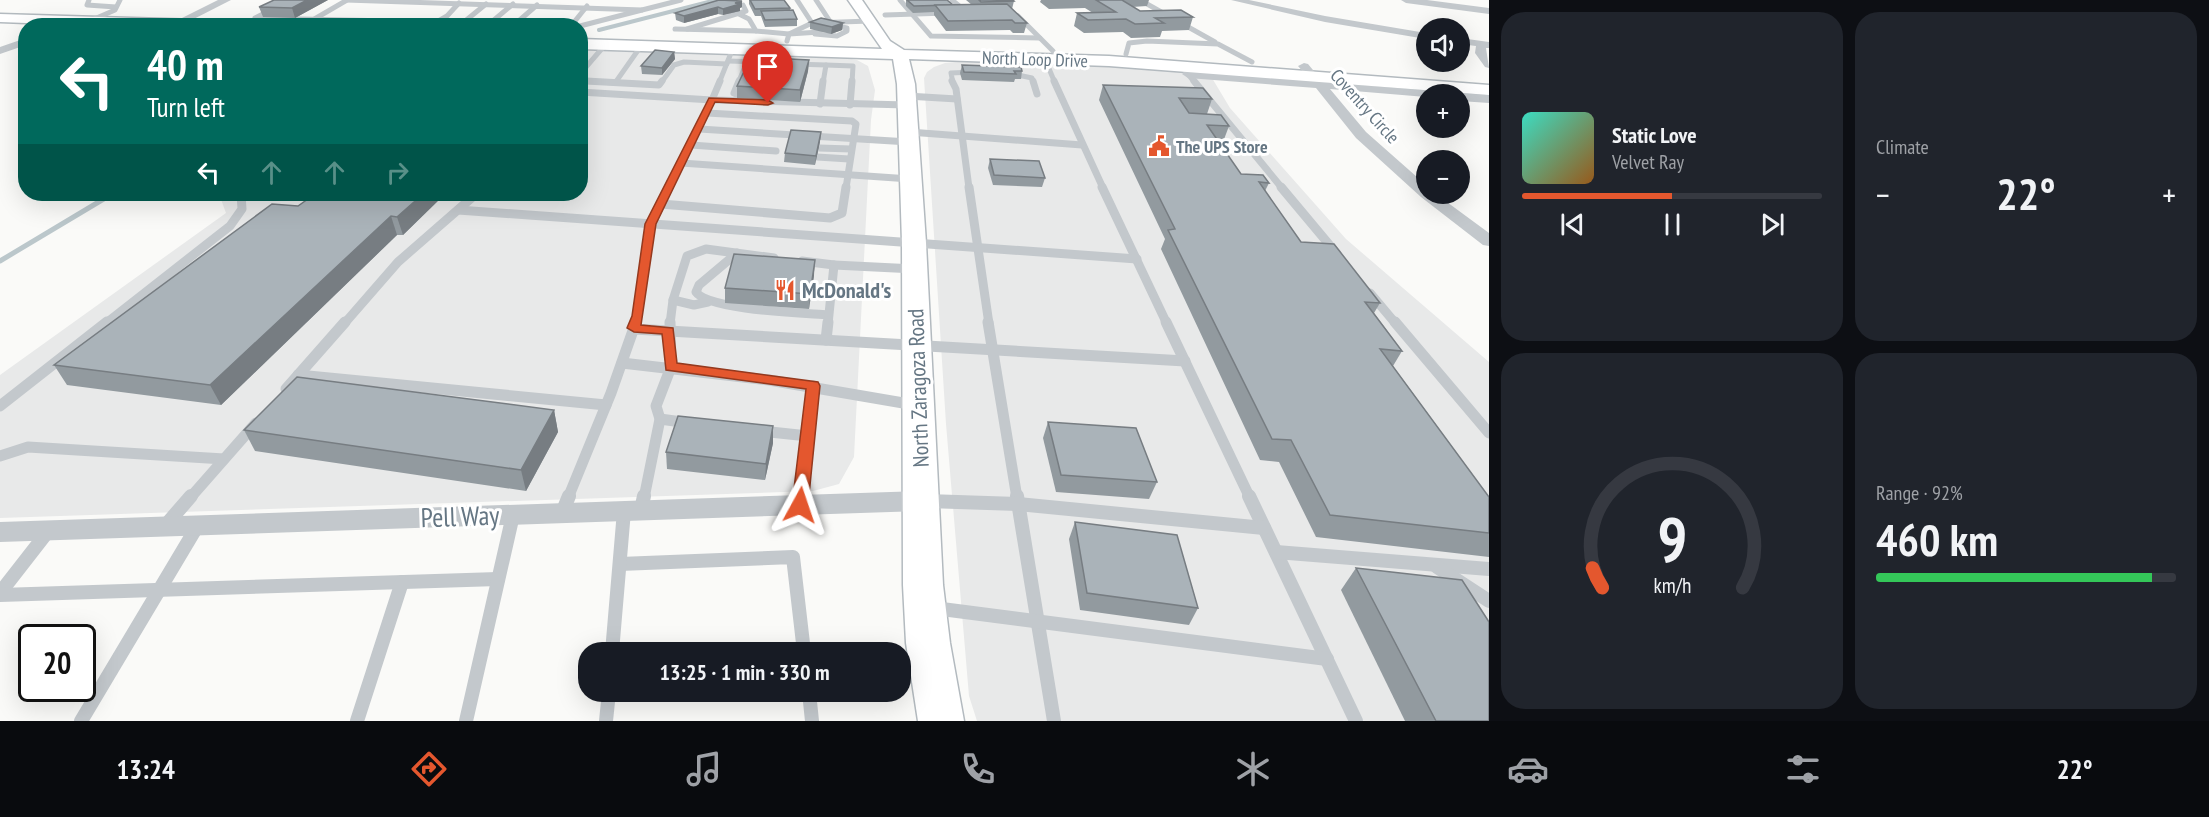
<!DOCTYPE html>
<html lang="en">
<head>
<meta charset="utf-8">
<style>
	:root { --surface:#171b24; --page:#20242c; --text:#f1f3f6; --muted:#9ea1a6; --line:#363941; --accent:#e4572e }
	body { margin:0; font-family:"PT Sans Narrow",sans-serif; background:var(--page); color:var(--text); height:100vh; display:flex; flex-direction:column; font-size:22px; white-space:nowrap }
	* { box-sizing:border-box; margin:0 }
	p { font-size:20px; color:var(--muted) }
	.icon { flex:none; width:33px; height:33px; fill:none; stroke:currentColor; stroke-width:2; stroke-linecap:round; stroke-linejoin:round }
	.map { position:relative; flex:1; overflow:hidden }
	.side { display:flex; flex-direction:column; gap:12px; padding:12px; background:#0d0f14; width:720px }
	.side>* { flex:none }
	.guide { position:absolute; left:18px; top:18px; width:570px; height:183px; border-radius:24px; box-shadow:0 6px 24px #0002; background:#00695c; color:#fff; overflow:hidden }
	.fabs { position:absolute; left:1416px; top:18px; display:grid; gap:12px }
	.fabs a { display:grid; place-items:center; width:54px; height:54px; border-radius:50%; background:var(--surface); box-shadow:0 6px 24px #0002; font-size:30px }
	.speed { position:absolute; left:18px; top:624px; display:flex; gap:12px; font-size:30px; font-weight:700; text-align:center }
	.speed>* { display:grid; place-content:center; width:78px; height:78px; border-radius:50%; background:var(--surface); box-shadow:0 6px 24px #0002; line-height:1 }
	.speed .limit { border:3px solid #111; border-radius:9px; background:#fff; color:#111 }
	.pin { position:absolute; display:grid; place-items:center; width:51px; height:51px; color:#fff; margin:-62px -26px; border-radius:50% 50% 50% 0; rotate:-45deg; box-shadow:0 0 6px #0007 }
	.pin .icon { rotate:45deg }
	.me { position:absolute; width:66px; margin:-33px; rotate:5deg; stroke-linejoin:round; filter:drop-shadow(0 0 4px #0008) }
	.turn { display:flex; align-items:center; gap:21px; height:126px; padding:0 30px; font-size:27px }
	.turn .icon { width:78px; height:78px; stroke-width:2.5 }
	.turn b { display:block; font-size:42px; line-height:51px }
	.lanes { display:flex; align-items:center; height:57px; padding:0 30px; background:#0003; justify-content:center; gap:30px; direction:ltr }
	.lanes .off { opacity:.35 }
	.big { font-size:45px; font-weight:700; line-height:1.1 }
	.side .widget { flex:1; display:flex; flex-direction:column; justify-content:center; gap:9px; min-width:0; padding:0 21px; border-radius:24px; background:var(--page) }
	.side .dial { align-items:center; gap:0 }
	.dial svg { height:156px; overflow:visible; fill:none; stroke:var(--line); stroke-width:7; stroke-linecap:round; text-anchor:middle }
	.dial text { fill:var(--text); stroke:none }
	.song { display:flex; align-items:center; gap:18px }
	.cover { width:72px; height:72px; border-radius:9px; background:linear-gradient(135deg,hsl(170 70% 55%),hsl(30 70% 35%)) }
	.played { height:6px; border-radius:3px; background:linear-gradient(90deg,var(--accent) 50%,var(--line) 50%) }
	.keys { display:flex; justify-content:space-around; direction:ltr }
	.heat { display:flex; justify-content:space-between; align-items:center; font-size:33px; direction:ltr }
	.charge { height:9px; border-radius:4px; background:linear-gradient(90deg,#34c759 92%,var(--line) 0) }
	.side .tiles { flex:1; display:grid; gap:12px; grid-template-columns:repeat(2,1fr) }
	.trip { position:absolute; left:578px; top:642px; width:333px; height:60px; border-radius:24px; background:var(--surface); box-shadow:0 6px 24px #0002; font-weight:700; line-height:60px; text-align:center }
	.tabs { display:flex; height:96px; justify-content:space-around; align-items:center; background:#090b0e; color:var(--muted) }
	.tabs .icon { width:42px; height:42px }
	.tabs .active { color:var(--accent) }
	.tabs b { font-size:27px; color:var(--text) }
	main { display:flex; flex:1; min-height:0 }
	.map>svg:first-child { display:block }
	.built { fill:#e8e9e9 }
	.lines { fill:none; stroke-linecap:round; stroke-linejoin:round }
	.stream-far1 { stroke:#bbc7cb; stroke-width:4 }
	.stream { stroke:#bbc7cb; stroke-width:5 }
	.secondary-casing { stroke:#b3babf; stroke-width:3 }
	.lane-far4 { stroke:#c3c8cc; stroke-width:5 }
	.lane-far3 { stroke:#c3c8cc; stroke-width:7 }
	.lane-far2 { stroke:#c3c8cc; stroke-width:9 }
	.lane-far1 { stroke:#c3c8cc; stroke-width:11 }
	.lane { stroke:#c3c8cc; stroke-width:14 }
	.street { fill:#c3c8cc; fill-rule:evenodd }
	.secondary { fill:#fff; fill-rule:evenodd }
	.wall { fill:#929a9f }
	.shaded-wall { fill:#777d82 }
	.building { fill:#aab3b9; stroke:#777d82; stroke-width:1.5 }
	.route { fill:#e4572e; stroke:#94391e; stroke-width:1.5 }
	.labels { text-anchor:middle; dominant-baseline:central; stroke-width:6; stroke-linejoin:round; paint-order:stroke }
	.far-street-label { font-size:18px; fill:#657683; stroke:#fff }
	.far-poi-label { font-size:18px; font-weight:bold; fill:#657683; stroke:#fff; text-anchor:start }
	.poi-label { font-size:22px; font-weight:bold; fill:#657683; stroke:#fff; text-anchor:start }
	.street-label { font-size:22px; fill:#657683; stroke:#fff }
	.near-street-label { font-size:27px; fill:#657683; stroke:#fff }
</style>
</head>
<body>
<main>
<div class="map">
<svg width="1489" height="721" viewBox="0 0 1489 721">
	<rect width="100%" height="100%" fill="#fafaf8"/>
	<g class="built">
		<path d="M581,50L846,58L857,60L868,66L875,90L871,120L854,457L839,484L813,491L0,518V375L226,213L219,194H580Z"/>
		<path d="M975,60L1143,67L1209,73L1230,108L1346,239L1489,362V721H977L969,696L946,424L924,78L927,72L934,67L945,63Z"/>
	</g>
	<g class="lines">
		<path class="stream-far1" d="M599,30L716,0"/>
		<path class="stream" d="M0,261L112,194"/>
		<defs>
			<g id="secondary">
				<path d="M848,0H862L890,41L904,50L1109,56L1489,85V95L1109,66L909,59L915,84L926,243L943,585L950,643L964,721H918L906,643L903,585L902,243L897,84L893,59L580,49V39L882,49Z"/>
				<path d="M0,14L261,22L268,26H105L0,22Z"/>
			</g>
		</defs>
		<use href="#secondary" class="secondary-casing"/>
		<g class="lane-far4">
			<path d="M89,0L87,5L116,7"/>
			<path d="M290,0L255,18L436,22"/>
			<path d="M346,0L642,10L580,26"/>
			<path d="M797,0L812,23"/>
			<path d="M816,0L833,26"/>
			<path d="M900,0L931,36L1040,38"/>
			<path d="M952,0L968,13"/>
			<path d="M1140,0L1215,42"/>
			<path d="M642,10L681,0"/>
			<path d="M739,14L749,19L756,31L789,34L820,32"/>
			<path d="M885,15L947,13"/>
			<path d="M1018,16L1053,51"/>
			<path d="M92,20L115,10L120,0"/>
			<path d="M311,21L347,0"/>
			<path d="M488,25L513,4"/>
			<path d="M514,25L537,5"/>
			<path d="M455,26L433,24L447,16L459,3"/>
			<path d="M459,26L486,4"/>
			<path d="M469,26H532"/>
			<path d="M571,26L587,6"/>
			<path d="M675,29L756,31"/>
			<path d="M687,29L746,11L743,5"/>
			<path d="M815,34L837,36L847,31V28L837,26"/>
			<path d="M787,41L789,34L812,23L870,21"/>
			<path d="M1126,54L1129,43L1147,41L1218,44L1252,62"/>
			<path d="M1045,59L1055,83"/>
			<path d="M728,61L761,62"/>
			<path d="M794,64L826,65L823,83"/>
			<path d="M826,65L853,66L852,83"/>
			<path d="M1182,67L1195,83"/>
			<path d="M1008,73L1032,78L1033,83"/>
			<path d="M580,74L605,45"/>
			<path d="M580,81L615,83"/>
			<path d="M615,83L641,46"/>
			<path d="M661,83L674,65L684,62L727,64"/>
			<path d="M719,83L733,48"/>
			<path d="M738,83L747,62"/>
			<path d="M953,83L951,73L974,72"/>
		</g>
		<g class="lane-far3">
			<path d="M586,81L659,85L662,81"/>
			<path d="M720,81L712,100L907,105"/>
			<path d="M739,81L734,93L739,95"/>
			<path d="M952,81L956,89L969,188"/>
			<path d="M1033,81L1037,94"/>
			<path d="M1054,81L1103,188"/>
			<path d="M1194,81L1282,188"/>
			<path d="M580,92L712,100L669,188"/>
			<path d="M907,96L957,99"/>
			<path d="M820,104L823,81"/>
			<path d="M850,105L852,81"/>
			<path d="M707,113L852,121L856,124L846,188"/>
			<path d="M699,129L909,142"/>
			<path d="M909,132L1082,145"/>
			<path d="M691,145L776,151"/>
			<path d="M819,148L851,149"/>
			<path d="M817,157L849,159"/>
			<path d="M681,163L910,179"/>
		</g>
		<g class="lane-far2">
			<path d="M969,187L989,324"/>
			<path d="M1102,187L1167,324"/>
			<path d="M1281,187L1337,254"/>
			<path d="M661,204L830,218L842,213L846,187"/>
			<path d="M458,210L1137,259"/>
			<path d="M737,253L699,285L696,292C708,310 803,313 828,315"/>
			<path d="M802,261L834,265"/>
			<path d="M1370,293L1396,324"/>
			<path d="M673,300L694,305L708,302"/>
			<path d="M105,324L230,226L242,209L241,194"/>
			<path d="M344,324L398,262L476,194"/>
			<path d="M635,324L651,224L669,187"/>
			<path d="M670,324L673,300L687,256L706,249L774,258"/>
			<path d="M828,324L834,265L915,269"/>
		</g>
		<g class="lane-far1">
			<path d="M988,322L1017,498"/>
			<path d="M1166,322L1250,498"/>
			<path d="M1395,322L1489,433"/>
			<path d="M634,329L1185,361"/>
			<path d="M826,340L828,322"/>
			<path d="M622,363L769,380L915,405"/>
			<path d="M298,375L606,405"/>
			<path d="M286,389L345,322"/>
			<path d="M0,406L107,322"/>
			<path d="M660,419L689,423"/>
			<path d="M761,431L808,436L813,386"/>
			<path d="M0,456L28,447L224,459"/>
			<path d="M190,498L256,423"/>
			<path d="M568,498L611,393L636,322"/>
			<path d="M644,498L660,419L656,406L671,367L670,322"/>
			<path d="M801,498L808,436"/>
		</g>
		<g class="lane">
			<path d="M1017,496L1054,721"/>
			<path d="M1249,496L1356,721"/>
			<path d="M927,501L1018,504L1264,528"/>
			<path d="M800,505L801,496"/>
			<path d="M641,510L644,496"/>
			<path d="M562,513L569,496"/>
			<path d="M165,526L191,496"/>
			<path d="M1276,552L1489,569"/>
			<path d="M620,564L793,557L804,652"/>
			<path d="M1437,567L1489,601"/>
			<path d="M0,593L49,530"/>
			<path d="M0,595L498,579"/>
			<path d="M934,608L1327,659"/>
			<path d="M612,652L624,511"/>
			<path d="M809,692L812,721"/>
			<path d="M81,721L198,525"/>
			<path d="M357,721L402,582"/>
			<path d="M466,721L513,515"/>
			<path d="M606,721L609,692"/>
		</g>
		<g class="street">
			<path d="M218,0H231L180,26H166Z"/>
			<path d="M1231,0H1249L1325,16L1426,33V39L1325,22Z"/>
			<path d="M1401,0H1427L1489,8V14L1406,3Z"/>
			<path d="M26,38V45L0,54V47Z"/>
			<path d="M1460,38L1489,42V48H1486L1489,68L1485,67L1475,53L1476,46L1460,44Z"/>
			<path d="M1304,63L1308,64L1323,82L1435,91L1437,94H1426V97L1330,89L1366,132L1426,185V194H1436L1489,233V246L1483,245L1421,197L1356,138L1316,88L1188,78L1182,74L1188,70L1310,80L1298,66Z"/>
			<path d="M1460,93L1489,95V103L1460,101V94H1455Z"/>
			<path d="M921,491L930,494L934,501L930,508L921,511L0,542V522Z"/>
		</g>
		<use href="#secondary" class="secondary"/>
	</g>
	<g class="wall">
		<path d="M328,0L295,18L263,17L259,7Z"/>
		<path d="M749,0H784L790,8V10L797,19V26L765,27L761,16H755L749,4Z"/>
		<path d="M906,0H947L953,5H972L966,0H1013L1014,1L1012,9L1027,23L1024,33H1013L1010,30L946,31L934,15V12L913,13L906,6Z"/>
		<path d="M1041,0H1149L1147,6L1132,7L1140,11L1193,17L1189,30L1162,31L1160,37L1131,38L1123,32L1084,33L1074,26L1077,13H1093L1085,8L1049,9L1040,2Z"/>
		<path d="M742,1V7L740,8V11L723,15L718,14L684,23L676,20L675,13Z"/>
		<path d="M810,22L843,23L842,30L831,34L810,29Z"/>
		<path d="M674,52L675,59L662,75L642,74L641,66Z"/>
		<path d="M809,60L808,71L800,102L737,98V86Z"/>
		<path d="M962,65L1022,71L1021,79H1015L1014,82L962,80L960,73Z"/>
		<path d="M1103,85L1212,99L1207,114L1229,126L1223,142H1219L1241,174L1269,183L1265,191L1301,242L1380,303L1374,313L1402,351L1393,366L1489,497V557L1316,537L1279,462L1260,460L1161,249L1165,239L1099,100Z"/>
		<path d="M821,132L820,141L815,165L784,162L785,153Z"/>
		<path d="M990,159L1045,178L1042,187L993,185L988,168Z"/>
		<path d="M315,194H445L403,235H397L221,405L67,385L54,365L298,206Z"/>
		<path d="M814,275L809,309L725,303V288Z"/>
		<path d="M554,410L558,432L526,491L255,451L244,430Z"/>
		<path d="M1048,422L1157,482L1149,499L1056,492L1043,438Z"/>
		<path d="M773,426V443L765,480L667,469L666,452Z"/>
		<path d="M1075,522L1198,608L1189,625L1080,610L1069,539Z"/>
		<path d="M1356,568L1489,721H1405L1341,590Z"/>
	</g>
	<g class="shaded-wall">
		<path d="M307,0H328L295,18L292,8Z"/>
		<path d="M742,1V7L740,8V11L723,15V9L735,3Z"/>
		<path d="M718,7V14L684,23V16Z"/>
		<path d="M843,23L842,30L831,34L832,27Z"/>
		<path d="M674,52L675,59L662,75V68Z"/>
		<path d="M809,60L808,71L800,102V90Z"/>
		<path d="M821,132L820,141L815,165L816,156Z"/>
		<path d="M423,194H445L403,235L397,217Z"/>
		<path d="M391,216L397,235L221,405L210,385Z"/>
		<path d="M815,260L814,275L809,309L810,294Z"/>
		<path d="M554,410L558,432L526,491L521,470Z"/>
		<path d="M773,426V443L765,480L766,464Z"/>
	</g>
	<g class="building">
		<path d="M274,0H307L292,8L259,7Z"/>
		<path d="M719,0L742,1L735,3L740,4L723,9L718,7L684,16L675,13Z"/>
		<path d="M750,0H784L790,8L755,9Z"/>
		<path d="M907,0H947L953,5L914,6Z"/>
		<path d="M979,0H1013L1014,1L981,2Z"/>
		<path d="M1096,0H1122L1140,11L1181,10L1193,17L1155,18L1164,23L1135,24L1126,19L1088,20L1077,13L1116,12Z"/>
		<path d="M1007,4L1027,23H1015L1012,20L948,21L935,5Z"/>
		<path d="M793,10L797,19L765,20L761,11Z"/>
		<path d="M821,18L843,23L832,27L810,22Z"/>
		<path d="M655,50L674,52L662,68L641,66Z"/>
		<path d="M751,57L809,60L800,90L737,86Z"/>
		<path d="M962,65L1021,67L1022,71H1014L1016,74L964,72Z"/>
		<path d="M1103,85L1203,88L1212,99L1179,98L1189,113L1221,115L1229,126L1207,125L1241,174L1263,175L1269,183L1259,182L1301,242L1334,244L1380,303L1365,302L1402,351L1380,349L1489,497V533L1330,515L1291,440L1272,439L1168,230L1175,229Z"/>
		<path d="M791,130L821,132L816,156L785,153Z"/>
		<path d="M990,159L1039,161L1045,178L994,175Z"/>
		<path d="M315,194H423L397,217L391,216L210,385L54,365L272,204L298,206Z"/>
		<path d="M734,254L815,260L810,294L725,288Z"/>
		<path d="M297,377L554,410L521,470L244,430Z"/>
		<path d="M678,416L773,426L766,464L666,452Z"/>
		<path d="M1048,422L1136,428L1157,482L1061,475Z"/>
		<path d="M1075,522L1177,535L1198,608L1087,593Z"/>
		<path d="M1356,568L1462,580L1489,622V721H1436Z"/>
	</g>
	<path class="route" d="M709,98L768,100L773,103L768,105L715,102L656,224L641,325L673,328L677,363L818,382L820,386L808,505L806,509L800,511L794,509L792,505L806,389L666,370L662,334L634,332L627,328L632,316L645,224Z"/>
	<defs>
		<symbol id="civic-bare" viewBox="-9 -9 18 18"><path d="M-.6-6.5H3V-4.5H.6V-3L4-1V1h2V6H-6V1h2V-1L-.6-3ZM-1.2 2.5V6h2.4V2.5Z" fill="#e4572e" stroke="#fff" stroke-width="2.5" paint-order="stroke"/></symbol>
		<symbol id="restaurant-bare" viewBox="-9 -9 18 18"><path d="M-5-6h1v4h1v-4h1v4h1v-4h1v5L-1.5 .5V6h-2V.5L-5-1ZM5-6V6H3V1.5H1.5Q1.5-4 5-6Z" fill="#e4572e" stroke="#fff" stroke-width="2.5" paint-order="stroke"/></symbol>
	</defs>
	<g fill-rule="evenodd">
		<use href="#civic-bare" x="1144" y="131" width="30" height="30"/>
		<use href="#restaurant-bare" x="770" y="275" width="30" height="30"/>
	</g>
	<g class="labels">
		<g class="far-street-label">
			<text transform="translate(1035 59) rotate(2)">North Loop Drive</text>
			<text transform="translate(1365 106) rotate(48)">Coventry Circle</text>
		</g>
		<g class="far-poi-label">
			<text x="1176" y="146">The UPS Store</text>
		</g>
		<g class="poi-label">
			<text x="802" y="290">McDonald's</text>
		</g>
		<g class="street-label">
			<text transform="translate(918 388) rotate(-92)">North Zaragoza Road</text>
		</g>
		<g class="near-street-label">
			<text transform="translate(460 516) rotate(-2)">Pell Way</text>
		</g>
	</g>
</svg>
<div class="fabs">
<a><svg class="icon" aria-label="sound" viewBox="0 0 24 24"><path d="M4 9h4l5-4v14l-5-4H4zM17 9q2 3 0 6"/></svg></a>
<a>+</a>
<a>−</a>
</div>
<div class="speed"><div class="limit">20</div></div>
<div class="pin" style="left:768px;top:103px;background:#d93025"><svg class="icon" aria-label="arrive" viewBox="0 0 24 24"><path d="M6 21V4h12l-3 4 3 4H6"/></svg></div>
<svg class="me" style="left:800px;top:505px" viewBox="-20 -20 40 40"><path d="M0-17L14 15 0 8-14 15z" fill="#e4572e" stroke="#fff" stroke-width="4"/></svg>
<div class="trip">13:25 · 1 min · 330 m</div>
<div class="guide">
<div class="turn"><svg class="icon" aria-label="left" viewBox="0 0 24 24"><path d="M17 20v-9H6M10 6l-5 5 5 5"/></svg><div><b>40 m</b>Turn left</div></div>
<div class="lanes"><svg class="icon" aria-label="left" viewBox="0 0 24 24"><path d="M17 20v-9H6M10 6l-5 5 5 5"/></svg><svg class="icon off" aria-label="ahead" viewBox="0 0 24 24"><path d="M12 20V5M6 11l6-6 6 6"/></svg><svg class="icon off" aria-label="ahead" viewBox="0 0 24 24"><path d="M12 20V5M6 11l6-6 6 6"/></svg><svg class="icon off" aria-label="right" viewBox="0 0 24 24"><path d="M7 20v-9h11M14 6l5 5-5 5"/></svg></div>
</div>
</div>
<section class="side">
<div class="tiles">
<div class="widget">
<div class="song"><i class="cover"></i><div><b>Static Love</b><p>Velvet Ray</p></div></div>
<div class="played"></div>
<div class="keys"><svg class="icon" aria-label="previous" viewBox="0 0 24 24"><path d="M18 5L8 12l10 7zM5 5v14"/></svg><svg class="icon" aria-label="pause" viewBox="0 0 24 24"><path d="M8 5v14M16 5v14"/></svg><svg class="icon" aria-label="next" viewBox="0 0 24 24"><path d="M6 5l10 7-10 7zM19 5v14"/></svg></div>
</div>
<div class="widget"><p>Climate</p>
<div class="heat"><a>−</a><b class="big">22°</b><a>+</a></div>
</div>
<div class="widget dial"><svg viewBox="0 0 100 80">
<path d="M14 69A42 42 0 1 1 86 69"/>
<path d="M14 69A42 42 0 0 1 9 59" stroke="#e4572e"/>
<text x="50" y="56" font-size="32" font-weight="700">9</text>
<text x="50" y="72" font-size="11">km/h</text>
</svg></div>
<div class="widget"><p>Range · 92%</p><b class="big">460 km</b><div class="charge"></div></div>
</div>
</section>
</main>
<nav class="tabs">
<b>13:24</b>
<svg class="icon active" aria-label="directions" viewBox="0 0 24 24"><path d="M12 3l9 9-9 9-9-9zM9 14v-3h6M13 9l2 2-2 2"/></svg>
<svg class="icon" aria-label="music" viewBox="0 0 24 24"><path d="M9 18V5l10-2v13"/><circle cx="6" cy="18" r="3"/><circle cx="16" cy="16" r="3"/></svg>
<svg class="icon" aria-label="phone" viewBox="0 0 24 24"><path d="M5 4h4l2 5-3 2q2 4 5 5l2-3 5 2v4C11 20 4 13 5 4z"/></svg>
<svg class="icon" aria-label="climate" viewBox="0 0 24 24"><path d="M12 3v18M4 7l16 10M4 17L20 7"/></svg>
<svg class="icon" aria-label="car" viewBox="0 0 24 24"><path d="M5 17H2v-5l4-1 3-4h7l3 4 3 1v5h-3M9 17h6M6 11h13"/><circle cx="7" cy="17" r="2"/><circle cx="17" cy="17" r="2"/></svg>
<svg class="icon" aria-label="filters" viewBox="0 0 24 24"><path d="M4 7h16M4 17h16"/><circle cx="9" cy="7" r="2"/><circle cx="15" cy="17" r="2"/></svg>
<b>22°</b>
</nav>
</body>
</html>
